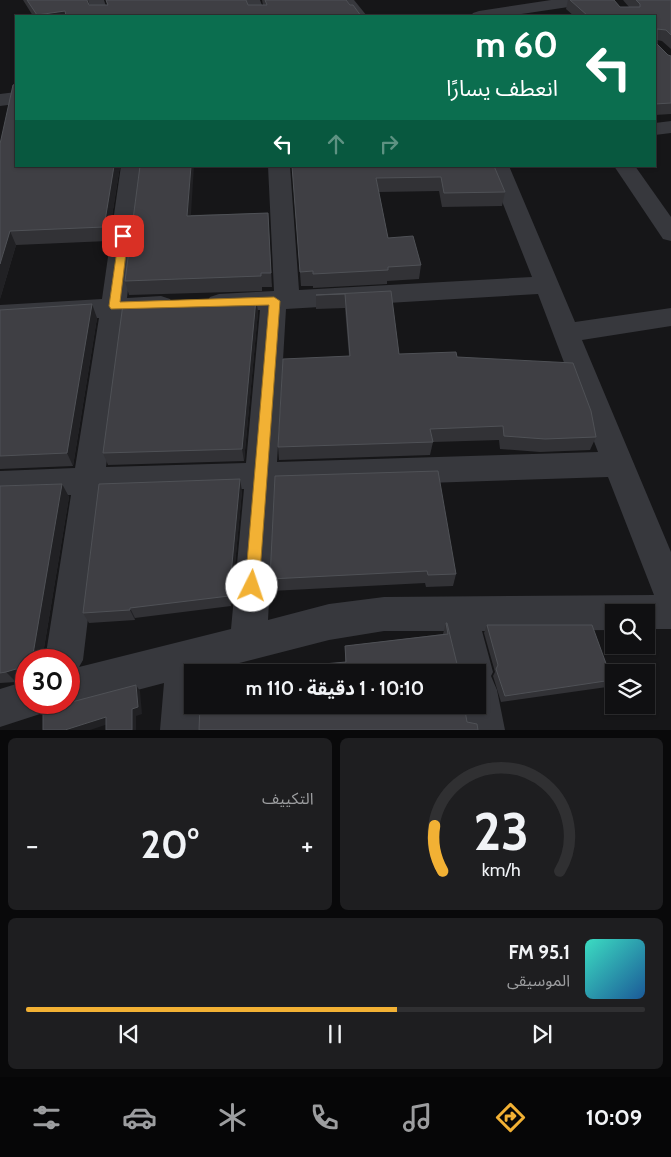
<!DOCTYPE html>
<html lang="ar">
<head>
<meta charset="utf-8">
<style>
	:root { --surface:#101012; --page:#1e1e20; --text:#f1f3f6; --muted:#9c9d9f; --line:#303032; --accent:#f2b134 }
	body { margin:0; font-family:Cabin,"Noto Sans Arabic",sans-serif; background:var(--page); color:var(--text); direction:rtl; height:100vh; display:flex; flex-direction:column; font-size:19px; white-space:nowrap }
	* { box-sizing:border-box; margin:0 }
	p { font-size:16px; color:var(--muted) }
	.icon { flex:none; width:28px; height:28px; fill:none; stroke:currentColor; stroke-width:2; stroke-linecap:round; stroke-linejoin:round }
	.map { position:relative; height:730px; overflow:hidden; direction:ltr }
	.panel { display:flex; flex-direction:column; gap:8px; padding:8px; background:#09090a; flex:1 }
	.panel>* { flex:none }
	.top-card { position:absolute; left:15px; top:15px; width:641px; height:152px; border-radius:0px; box-shadow:0 1px 4px #0004,0 0 0 1px var(--line); direction:rtl; background:#0b6e4f; color:#fff; overflow:hidden }
	.buttons { position:absolute; left:605px; top:604px; display:grid; gap:10px }
	.buttons a { display:grid; place-items:center; width:50px; height:50px; border-radius:0px; background:var(--surface); box-shadow:0 1px 4px #0004,0 0 0 1px var(--line); font-size:25px }
	.speed { position:absolute; left:15px; top:649px; display:flex; gap:10px; font-size:25px; font-weight:700; text-align:center }
	.speed>* { display:grid; place-content:center; width:65px; height:65px; border-radius:50%; background:var(--surface); box-shadow:0 1px 4px #0004,0 0 0 1px var(--line); line-height:1 }
	.speed .limit { border:8px solid #d22; background:#fff; color:#111 }
	.pin { position:absolute; display:grid; place-items:center; width:42px; height:42px; color:#fff; margin:-21px; border-radius:10px; box-shadow:0 2px 8px #0006 }
	.me { position:absolute; width:55px; margin:-28px; rotate:4deg; stroke-linejoin:round; filter:drop-shadow(0 0 4px #0008) }
	.turn { display:flex; align-items:center; gap:18px; height:105px; padding:0 15px; font-size:22px }
	.turn .icon { width:65px; height:65px; stroke-width:2.5 }
	.turn b { display:block; font-size:35px; line-height:42px }
	.lanes { display:flex; align-items:center; height:48px; padding:0 15px; background:#0003; justify-content:center; gap:25px; direction:ltr }
	.lanes .off { opacity:.35 }
	.big { font-size:38px; font-weight:700; line-height:1.1 }
	.panel .card { flex:1; display:flex; flex-direction:column; justify-content:center; gap:8px; min-width:0; padding:0 18px; border-radius:8px; background:var(--page) }
	.panel .dial { align-items:center; gap:0 }
	.dial svg { height:130px; overflow:visible; fill:none; stroke:var(--line); stroke-width:7; stroke-linecap:round; text-anchor:middle }
	.dial text { fill:var(--text); stroke:none }
	.song { display:flex; align-items:center; gap:15px }
	.cover { width:60px; height:60px; border-radius:8px; background:linear-gradient(135deg,hsl(170 70% 55%),hsl(210 70% 35%)) }
	.played { height:5px; border-radius:2px; background:linear-gradient(90deg,var(--accent) 60%,var(--line) 60%) }
	.keys { display:flex; justify-content:space-around; direction:ltr }
	.heat { display:flex; justify-content:space-between; align-items:center; font-size:28px; direction:ltr }
	.panel .tiles { flex:1; display:grid; gap:8px; grid-template-columns:1fr 1fr }
	.card:last-child { grid-column:span 2 }
	.trip { position:absolute; left:184px; top:664px; width:302px; height:50px; border-radius:0px; background:var(--surface); box-shadow:0 1px 4px #0004,0 0 0 1px var(--line); font-weight:700; line-height:50px; text-align:center; direction:rtl }
	.menu { display:flex; height:80px; justify-content:space-around; align-items:center; background:#060607; color:var(--muted) }
	.menu .icon { width:35px; height:35px }
	.menu .on { color:var(--accent) }
	.menu b { font-size:22px; color:var(--text) }
	.map>svg:first-child { display:block }
	.lines { fill:none; stroke-linecap:round; stroke-linejoin:round }
	.minor { fill:#37383d; fill-rule:evenodd }
	.wall { fill:#323236 }
	.shaded-wall { fill:#212124 }
	.building { fill:#3f3f44; stroke:#4f5156 }
	.route { fill:#f2b134; stroke:#9d7322 }
</style>
</head>
<body>
<div class="map">
<svg width="671" height="730" viewBox="0 0 671 730">
	<rect width="100%" height="100%" fill="#161618"/>
	<g class="lines">
		<g class="minor">
			<path d="M88,0H104L109,16H93Z"/>
			<path d="M244,0H260L266,16H250Z"/>
			<path d="M338,0H354L367,16H351Z"/>
			<path d="M551,0H590L588,3L582,5L508,16H471L473,13L479,11Z"/>
			<path d="M16,92V104L0,106V94Z"/>
			<path d="M671,121V133L655,135V123Z"/>
			<path d="M121,166H143L127,298L161,296L170,299L174,305L170,311L161,314L125,316L106,467L246,463L260,310L219,312L210,309L206,303L210,297L219,294L274,291L268,166H290L299,290L532,277L488,166H509L575,322L671,308V326L582,340L671,552V629H646V612H614V630L482,631L493,672L491,676L497,690L505,730H465L461,705H478V672H455L446,631H384L329,640L204,672H192V705H201L200,730H160L164,683L69,708L56,702H69V660H45L71,495L0,497V471L75,468L99,318L0,323V305L102,299ZM538,294L598,452L277,462L286,309ZM608,477L654,595L384,597L329,604L268,620L275,488ZM244,489L231,629L79,667L83,660L103,494Z"/>
			<path d="M614,166H635L671,217V241L663,239Z"/>
			<path d="M26,681V702H44L40,714L0,727V689Z"/>
		</g>
	</g>
	<g class="wall">
		<path d="M23,0H87L89,5H107L106,0H246L248,5H263L262,0H346L361,16H33Z"/>
		<path d="M568,0H614L620,7H629L623,0H671V49L662,41L657,40V44L668,55L671,56V114L655,115V116V16H574L566,9Z"/>
		<path d="M16,84L120,166L108,241L16,245L0,299Z"/>
		<path d="M292,166H494L505,192L502,206L442,207L439,191L379,192L388,238L421,265L419,279L387,281V284L313,288V286H301Z"/>
		<path d="M268,213L272,287H262V291L129,295L125,281L191,215Z"/>
		<path d="M391,291L399,354L457,357L596,437L590,450L540,452L500,449L499,440L433,442L430,455L279,460L278,447L349,356L345,308L316,309V295Z"/>
		<path d="M256,299L258,312L244,461L108,465L103,453Z"/>
		<path d="M0,310L97,318L73,466L0,469Z"/>
		<path d="M275,476L456,574L453,586L426,587L425,583L271,591L270,579Z"/>
		<path d="M62,484L69,497L42,660H26V680L25,679L16,682L0,683V486Z"/>
		<path d="M242,491L231,606L135,618V620L89,623L83,613Z"/>
		<path d="M446,623H447L457,664L480,665V694L478,700V672H234L345,663V646L443,634Z"/>
		<path d="M487,625L612,680L607,687L501,702L493,676L495,672L484,633Z"/>
	</g>
	<g class="shaded-wall">
		<path d="M65,11L66,16H37V15Z"/>
		<path d="M114,166H120L108,241L104,227Z"/>
		<path d="M191,166H194L190,230L187,216Z"/>
		<path d="M268,213L269,227L272,287L271,273Z"/>
		<path d="M10,231L16,245L0,299V264Z"/>
		<path d="M256,299L258,312L244,461L242,449Z"/>
		<path d="M92,304L97,318L73,466L67,453Z"/>
		<path d="M240,479L242,491L231,606L229,596Z"/>
		<path d="M62,484L69,497L42,660H32Z"/>
		<path d="M130,608L135,618V620L130,610Z"/>
		<path d="M16,669L25,679L16,682L6,672Z"/>
		<path d="M136,685L140,691L142,714L136,716V730H132V709Z"/>
		<path d="M106,717L111,723L90,730H65Z"/>
	</g>
	<g class="building">
		<path d="M27,0H87L89,5H108L106,0H246L248,5H267L265,0H346L350,5H353L361,16H66L65,11L37,15Z"/>
		<path d="M570,0H614L620,7H640V4L636,0H671V35L666,30L657,29V44L668,55L671,56V103L655,104V16H588Z"/>
		<path d="M16,84V166H114L104,227L10,231L0,264V144L13,85Z"/>
		<path d="M140,166H191L187,216L268,213L271,273H261V276L125,281Z"/>
		<path d="M292,166H494L505,192L444,193L441,177L376,178L388,238L413,236L421,265L388,267V270L313,274V271L300,272Z"/>
		<path d="M391,291L399,354L456,352L457,357L573,363L591,411L596,437L545,439L504,436L503,426L430,429L433,442L278,447L283,359L350,356L345,294L316,295Z"/>
		<path d="M256,299L242,449L103,453L123,304Z"/>
		<path d="M92,304L67,453L0,456V310Z"/>
		<path d="M438,471L456,574L428,575L427,571L270,579L275,476Z"/>
		<path d="M240,479L229,596L130,608V610L83,613L99,484Z"/>
		<path d="M62,484L32,660H26V671H19L16,669L6,672L0,673V486Z"/>
		<path d="M446,623H447L457,664L480,665V694H478V672H234L346,662L345,646L448,634Z"/>
		<path d="M487,625H592L612,680L505,696L496,669L498,665Z"/>
		<path d="M136,685L138,707L132,709V730H106V717L65,730H43V702H61L64,704Z"/>
		<path d="M200,705H464L467,722L477,724L478,730H199Z"/>
	</g>
	<path class="route" d="M123,233L128,236L120,302L274,297L280,301L259,586L257,591L252,593L247,591L245,586L269,305L111,309L109,306L119,236Z"/>
</svg>
<div class="buttons">
<a><svg class="icon" aria-label="search" viewBox="0 0 24 24"><circle cx="10" cy="10" r="6"/><path d="M15 15l6 6"/></svg></a>
<a><svg class="icon" aria-label="layers" viewBox="0 0 24 24"><path d="M12 4l9 5-9 5-9-5zM3 14l9 5 9-5"/></svg></a>
</div>
<div class="speed"><div class="limit">30</div></div>
<div class="pin" style="left:123px;top:236px;background:#d93025"><svg class="icon" aria-label="arrive" viewBox="0 0 24 24"><path d="M6 21V4h12l-3 4 3 4H6"/></svg></div>
<svg class="me" style="left:252px;top:586px" viewBox="-20 -20 40 40"><circle r="19" fill="#fff"/><path d="M0-13L10 11 0 6-10 11z" fill="#f2b134"/></svg>
<div class="trip">10:10 · 1 دقيقة · 110 m</div>
<div class="top-card">
<div class="turn"><svg class="icon" aria-label="left" viewBox="0 0 24 24"><path d="M17 20v-9H6M10 6l-5 5 5 5"/></svg><div><b>60 m</b>انعطف يسارًا</div></div>
<div class="lanes"><svg class="icon" aria-label="left" viewBox="0 0 24 24"><path d="M17 20v-9H6M10 6l-5 5 5 5"/></svg><svg class="icon off" aria-label="ahead" viewBox="0 0 24 24"><path d="M12 20V5M6 11l6-6 6 6"/></svg><svg class="icon off" aria-label="right" viewBox="0 0 24 24"><path d="M7 20v-9h11M14 6l5 5-5 5"/></svg></div>
</div>
</div>
<section class="panel">
<div class="tiles">
<div class="card dial"><svg viewBox="0 0 100 80">
<path d="M14 69A42 42 0 1 1 86 69"/>
<path d="M14 69A42 42 0 0 1 9 41" stroke="#f2b134"/>
<text x="50" y="56" font-size="32" font-weight="700">23</text>
<text x="50" y="72" font-size="11">km/h</text>
</svg></div>
<div class="card"><p>التكييف</p>
<div class="heat"><a>−</a><b class="big">20°</b><a>+</a></div>
</div>
<div class="card">
<div class="song"><i class="cover"></i><div><b>95.1 FM</b><p>الموسيقى</p></div></div>
<div class="played"></div>
<div class="keys"><svg class="icon" aria-label="previous" viewBox="0 0 24 24"><path d="M18 5L8 12l10 7zM5 5v14"/></svg><svg class="icon" aria-label="pause" viewBox="0 0 24 24"><path d="M8 5v14M16 5v14"/></svg><svg class="icon" aria-label="next" viewBox="0 0 24 24"><path d="M6 5l10 7-10 7zM19 5v14"/></svg></div>
</div>
</div>
</section>
<nav class="menu">
<b>10:09</b>
<svg class="icon on" aria-label="directions" viewBox="0 0 24 24"><path d="M12 3l9 9-9 9-9-9zM9 14v-3h6M13 9l2 2-2 2"/></svg>
<svg class="icon" aria-label="music" viewBox="0 0 24 24"><path d="M9 18V5l10-2v13"/><circle cx="6" cy="18" r="3"/><circle cx="16" cy="16" r="3"/></svg>
<svg class="icon" aria-label="phone" viewBox="0 0 24 24"><path d="M5 4h4l2 5-3 2q2 4 5 5l2-3 5 2v4C11 20 4 13 5 4z"/></svg>
<svg class="icon" aria-label="climate" viewBox="0 0 24 24"><path d="M12 3v18M4 7l16 10M4 17L20 7"/></svg>
<svg class="icon" aria-label="car" viewBox="0 0 24 24"><path d="M5 17H2v-5l4-1 3-4h7l3 4 3 1v5h-3M9 17h6M6 11h13"/><circle cx="7" cy="17" r="2"/><circle cx="17" cy="17" r="2"/></svg>
<svg class="icon" aria-label="filters" viewBox="0 0 24 24"><path d="M4 7h16M4 17h16"/><circle cx="9" cy="7" r="2"/><circle cx="15" cy="17" r="2"/></svg>
</nav>
</body>
</html>
